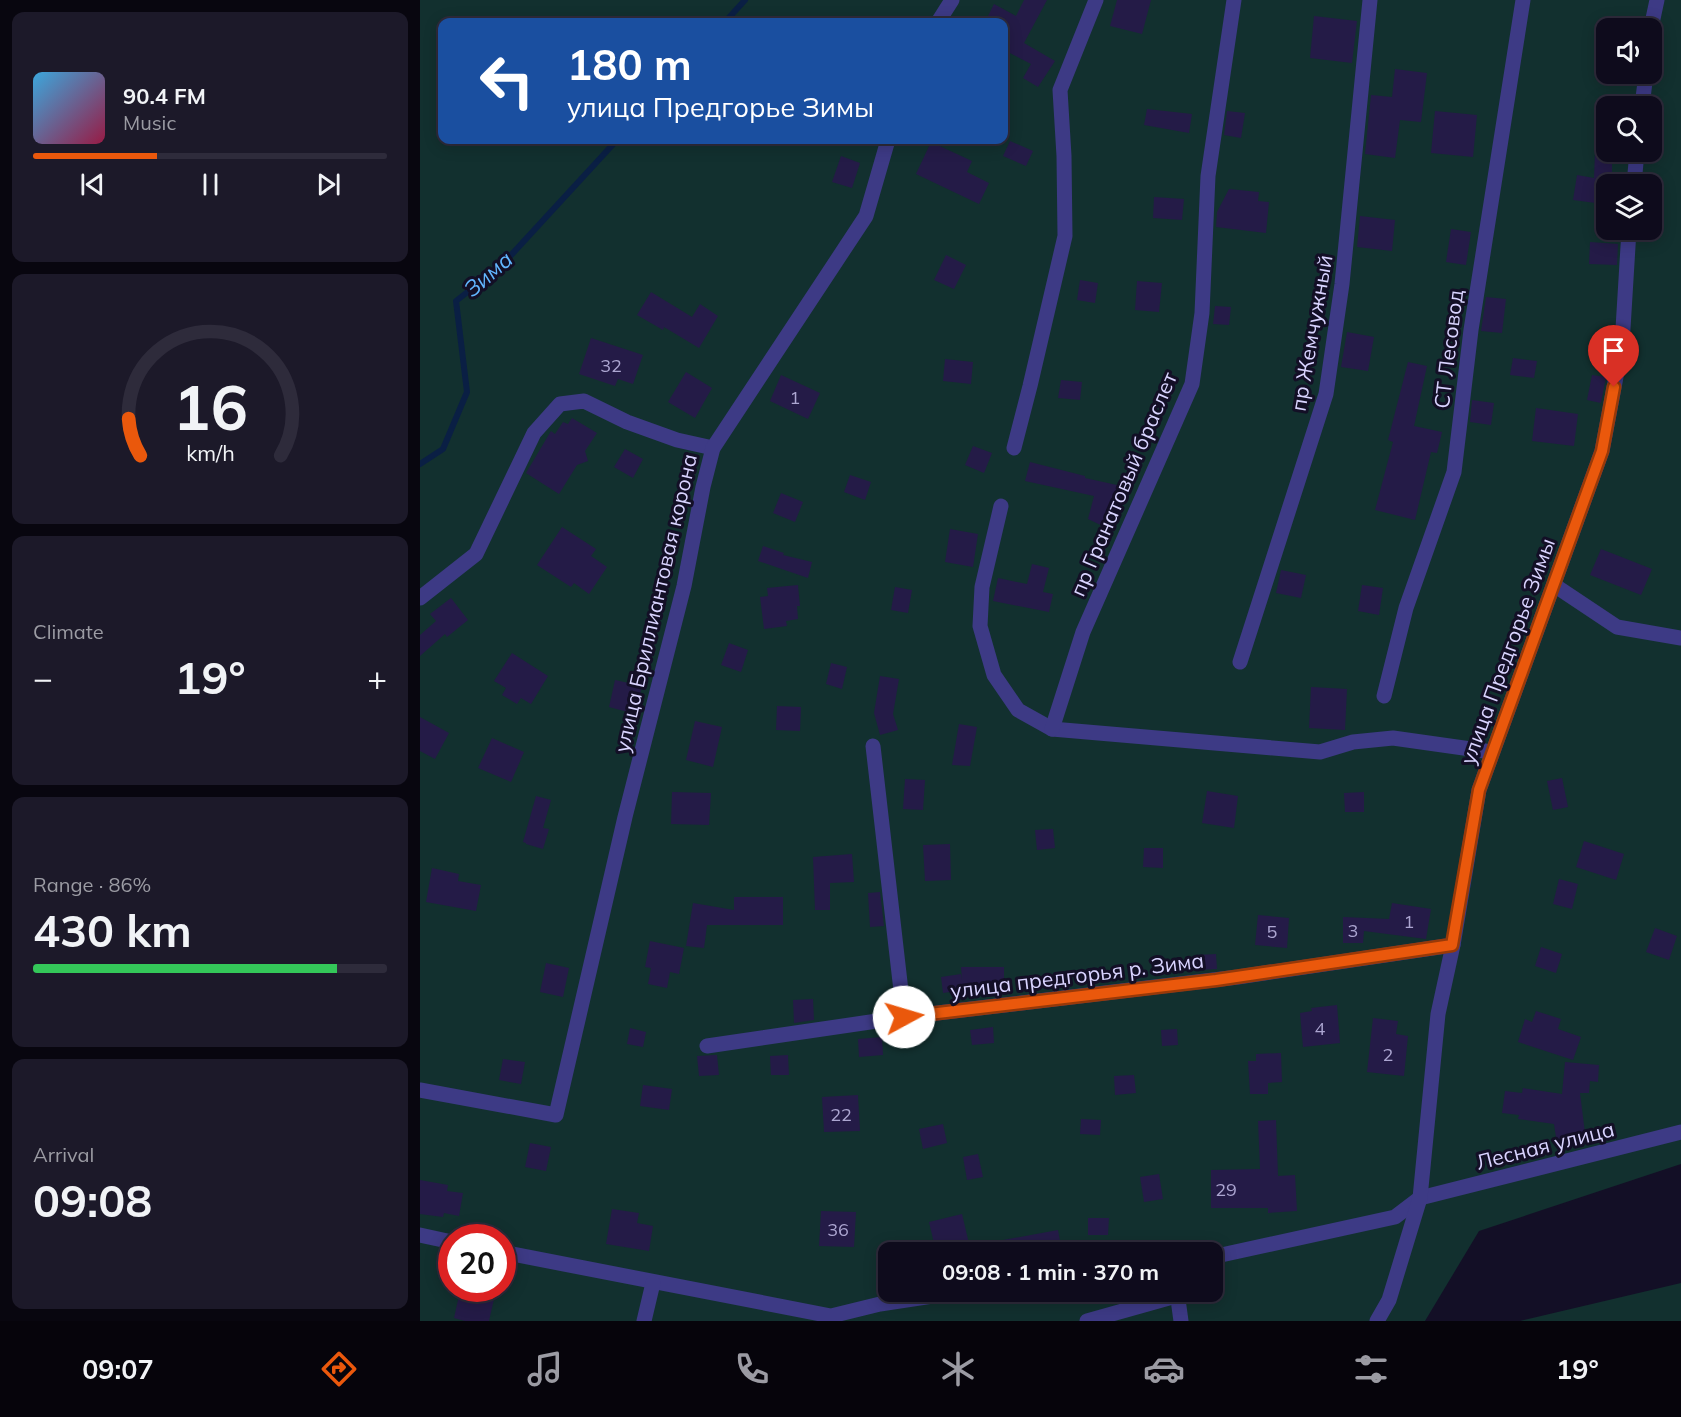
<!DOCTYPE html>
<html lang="en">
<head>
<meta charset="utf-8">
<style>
	:root { --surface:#0e0b1c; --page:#1c1929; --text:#f1f3f6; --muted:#9b9ba3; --line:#2e2b3b; --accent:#ea580c }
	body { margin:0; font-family:Mulish,sans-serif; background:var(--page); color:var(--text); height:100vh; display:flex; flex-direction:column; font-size:22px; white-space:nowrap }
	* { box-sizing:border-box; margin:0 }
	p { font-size:20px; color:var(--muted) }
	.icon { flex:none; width:33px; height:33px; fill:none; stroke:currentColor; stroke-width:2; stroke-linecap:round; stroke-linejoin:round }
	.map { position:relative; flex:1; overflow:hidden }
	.sheet { display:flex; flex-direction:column; gap:12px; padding:12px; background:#08060f; width:420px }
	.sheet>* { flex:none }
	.hud { position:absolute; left:18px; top:18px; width:570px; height:126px; border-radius:12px; box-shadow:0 3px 15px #0003,0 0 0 2px var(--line); background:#1a4fa0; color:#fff; overflow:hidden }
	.buttons { position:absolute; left:1176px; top:18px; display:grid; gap:12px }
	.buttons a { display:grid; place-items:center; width:66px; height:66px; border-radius:12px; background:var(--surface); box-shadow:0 3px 15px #0003,0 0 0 2px var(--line); font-size:30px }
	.speed { position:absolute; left:18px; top:1224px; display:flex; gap:12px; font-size:30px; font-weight:700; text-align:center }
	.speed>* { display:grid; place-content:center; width:78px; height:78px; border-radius:50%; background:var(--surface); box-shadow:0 3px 15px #0003,0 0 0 2px var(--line); line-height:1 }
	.speed .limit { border:9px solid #d22; background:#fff; color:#111 }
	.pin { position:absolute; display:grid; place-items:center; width:51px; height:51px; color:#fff; margin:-62px -26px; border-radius:50% 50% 50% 0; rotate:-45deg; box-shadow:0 0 6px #0007 }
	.pin .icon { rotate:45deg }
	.me { position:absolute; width:66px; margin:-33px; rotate:84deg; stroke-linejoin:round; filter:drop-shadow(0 0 4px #0008) }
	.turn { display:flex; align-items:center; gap:21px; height:126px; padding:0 30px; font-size:27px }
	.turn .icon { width:78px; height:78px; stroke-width:2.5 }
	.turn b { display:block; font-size:42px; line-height:51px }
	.big { font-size:45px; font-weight:700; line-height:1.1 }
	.sheet .widget { flex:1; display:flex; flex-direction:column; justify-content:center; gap:9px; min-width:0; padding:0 21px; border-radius:12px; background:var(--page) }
	.sheet .dial { align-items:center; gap:0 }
	.dial svg { height:156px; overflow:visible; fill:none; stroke:var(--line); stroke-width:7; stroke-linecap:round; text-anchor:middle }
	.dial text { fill:var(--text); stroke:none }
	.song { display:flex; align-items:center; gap:18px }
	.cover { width:72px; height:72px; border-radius:9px; background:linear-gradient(135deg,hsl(200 70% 55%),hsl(340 70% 35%)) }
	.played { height:6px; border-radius:3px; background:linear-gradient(90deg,var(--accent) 35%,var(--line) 35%) }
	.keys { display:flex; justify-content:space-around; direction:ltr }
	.heat { display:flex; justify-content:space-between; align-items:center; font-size:33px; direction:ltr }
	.charge { height:9px; border-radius:4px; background:linear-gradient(90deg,#34c759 86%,var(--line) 0) }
	.trip { position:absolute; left:458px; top:1242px; width:345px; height:60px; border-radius:12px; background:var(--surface); box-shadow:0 3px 15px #0003,0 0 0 2px var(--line); font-weight:700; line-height:60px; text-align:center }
	.menu { display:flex; height:96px; justify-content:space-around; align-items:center; background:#06040b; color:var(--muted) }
	.menu .icon { width:42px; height:42px }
	.menu .on { color:var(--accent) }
	.menu b { font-size:27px; color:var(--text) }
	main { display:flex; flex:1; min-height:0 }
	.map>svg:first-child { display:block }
	.green { fill:#12302f; fill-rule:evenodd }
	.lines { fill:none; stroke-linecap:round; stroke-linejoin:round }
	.stream { stroke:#0a1f44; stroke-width:6 }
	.building { fill:#241b47 }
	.minor { stroke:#3d3a85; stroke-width:15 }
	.route-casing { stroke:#983908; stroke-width:15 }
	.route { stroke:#ea580c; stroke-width:10 }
	.labels { text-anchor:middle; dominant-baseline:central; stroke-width:6; stroke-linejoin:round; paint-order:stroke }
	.number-label { font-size:18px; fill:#aca6d1 }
	.street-label { font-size:21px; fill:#d9d4ff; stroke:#130f26 }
	.water-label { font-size:22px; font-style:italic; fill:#62b6ff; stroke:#130f26 }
</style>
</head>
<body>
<main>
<section class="sheet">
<div class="widget">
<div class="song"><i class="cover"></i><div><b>90.4 FM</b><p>Music</p></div></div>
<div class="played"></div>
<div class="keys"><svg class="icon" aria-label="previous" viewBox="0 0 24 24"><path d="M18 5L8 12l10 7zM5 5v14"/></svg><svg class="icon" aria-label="pause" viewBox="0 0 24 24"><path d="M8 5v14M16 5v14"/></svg><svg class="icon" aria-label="next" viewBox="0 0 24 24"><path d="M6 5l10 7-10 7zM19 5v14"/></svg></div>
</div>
<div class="widget dial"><svg viewBox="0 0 100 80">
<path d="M14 69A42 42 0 1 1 86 69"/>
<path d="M14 69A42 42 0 0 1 8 50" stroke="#ea580c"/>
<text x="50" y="56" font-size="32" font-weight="700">16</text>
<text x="50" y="72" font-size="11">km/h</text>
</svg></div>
<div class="widget"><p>Climate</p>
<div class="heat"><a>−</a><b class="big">19°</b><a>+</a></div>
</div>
<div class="widget"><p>Range · 86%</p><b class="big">430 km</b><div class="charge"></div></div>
<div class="widget"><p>Arrival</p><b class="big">09:08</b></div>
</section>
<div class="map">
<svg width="1261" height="1321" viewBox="0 0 1261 1321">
	<rect width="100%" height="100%" fill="#130f26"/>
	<g class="green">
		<path d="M0,0H1261V1164L1059,1231L1005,1321H0ZM22,22H584V140H22ZM1186,28H1232V74H1186ZM1186,106H1232V152H1186ZM1186,184H1232V230H1186ZM32,1238H82V1288H32ZM468,1252H792V1292H468Z"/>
		<path d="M1261,1283V1321H1100Z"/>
	</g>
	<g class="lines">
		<g class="stream">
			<path d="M305,22L325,0"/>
			<path d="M0,464L23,449L47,392L36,301L82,265L197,140"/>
		</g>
	</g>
	<g class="building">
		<path d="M604,0H627L604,43L635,61L618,87L603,78L611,64L584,50V22H565L574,4L596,16Z"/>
		<path d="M697,0H731L722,34L690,26Z"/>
		<path d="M894,16L937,21L932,63L890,58Z"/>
		<path d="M975,69L1007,73L1001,122L980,120L975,158L945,154L951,95L972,97Z"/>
		<path d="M727,109L772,114L769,133L724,125Z"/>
		<path d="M807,111L825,113L821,138L804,135Z"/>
		<path d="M1015,111L1057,115L1053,157L1011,153Z"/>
		<path d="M590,141L613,151L606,166L583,156Z"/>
		<path d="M511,142L552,161L547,172L569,183L559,204L496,174Z"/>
		<path d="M1175,152H1192V184H1186L1183,204L1153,200L1157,175L1174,178Z"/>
		<path d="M421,156L440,163L432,188L412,182Z"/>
		<path d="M809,189L839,192L838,201L849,202L846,233L796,227L797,212Z"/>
		<path d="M734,197L764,199L762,220L733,218Z"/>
		<path d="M940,216L975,220L972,251L937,247Z"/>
		<path d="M1031,229L1051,232L1046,265L1026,262Z"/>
		<path d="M1170,242L1198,244L1197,265L1169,264Z"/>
		<path d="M526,255L546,265L534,289L514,280Z"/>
		<path d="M660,280L678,283L675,303L657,300Z"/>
		<path d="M717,281L742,283L739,312L715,310Z"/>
		<path d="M231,292L272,317L280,304L298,316L279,348L244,327L243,330L217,315Z"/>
		<path d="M1066,297L1086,299L1082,333L1061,331Z"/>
		<path d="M795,306L811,307L809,325L793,324Z"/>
		<path d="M927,332L954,337L948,371L921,367Z"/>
		<path d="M171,338L223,355L213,384L198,379L195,386L159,374Z"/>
		<path d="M1093,358L1117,361L1114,378L1090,375Z"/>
		<path d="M525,359L553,362L551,384L523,381Z"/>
		<path d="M988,362L1007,366L994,426L1022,432L1017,453L1011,452L995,520L955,510L973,442L968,440Z"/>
		<path d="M266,372L292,388L275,418L248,402Z"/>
		<path d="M361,375L400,393L388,419L350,401Z"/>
		<path d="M1172,375L1186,377L1181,403L1167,400Z"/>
		<path d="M641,380L662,382L660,400L638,398Z"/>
		<path d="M1052,400L1074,403L1071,425L1050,422Z"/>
		<path d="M1116,408L1158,414L1154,446L1112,441Z"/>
		<path d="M152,418L177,433L165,451L168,461L157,465L139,494L106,473L131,431L135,434L143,422L148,424Z"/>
		<path d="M553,446L572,453L564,473L545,465Z"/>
		<path d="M205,449L223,459L213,478L194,467Z"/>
		<path d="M610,462L665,476V478L706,487L701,509L691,530L668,519L674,496L605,481Z"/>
		<path d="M430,475L451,482L445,500L424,492Z"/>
		<path d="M361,493L383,502L375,522L353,513Z"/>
		<path d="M142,527L176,549L171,556L187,567L169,594L154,583L151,587L117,565Z"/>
		<path d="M530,529L558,534L553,567L525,562Z"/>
		<path d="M343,546L364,553L363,555L392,562L388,578L338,561Z"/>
		<path d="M1181,549L1232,569L1221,595L1170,575Z"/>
		<path d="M612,564L629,568L623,592L633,594L629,612L573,601L578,578L607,584Z"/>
		<path d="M861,570L886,575L881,598L856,593Z"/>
		<path d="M378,585L380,606H377L378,619L366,621L367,626L344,629L340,597L348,596L347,588Z"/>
		<path d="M942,585L963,588L959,615L938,611Z"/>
		<path d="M475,587L492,590L488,613L471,610Z"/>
		<path d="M31,598L48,620L27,637L25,634L0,656V635L16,621L10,614Z"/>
		<path d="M309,643L328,650L321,672L301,665Z"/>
		<path d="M92,653L128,676L111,704L101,698L97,704L82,695L86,688L74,681Z"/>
		<path d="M411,663L427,667L422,689L406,684Z"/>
		<path d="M460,676L479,679L473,714L478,730L460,735L454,713Z"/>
		<path d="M195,680L222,686L215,714L189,707Z"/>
		<path d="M891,687L927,689L925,730L889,728Z"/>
		<path d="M357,706L381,707L380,731L356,730Z"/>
		<path d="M0,717L29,733L15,759L0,751Z"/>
		<path d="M275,721L302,727L293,767L266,760Z"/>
		<path d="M539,724L557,727L550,766L532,765Z"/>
		<path d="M72,738L104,752L91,782L58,768Z"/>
		<path d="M1142,778L1148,807L1133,810L1127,781Z"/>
		<path d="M485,779L505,780L503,810L483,809Z"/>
		<path d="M787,791L818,796L814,828L782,823Z"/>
		<path d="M252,792L291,793L289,825L251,824Z"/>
		<path d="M944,792V812H925L924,793Z"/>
		<path d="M116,796L131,800L123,828L129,829L123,849L106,844V843L103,842Z"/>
		<path d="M633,829L635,848L617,850L615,830Z"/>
		<path d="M1164,841L1204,854L1196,880L1156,867Z"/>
		<path d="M530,844L531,880L505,881L503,845Z"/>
		<path d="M724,848H743V868L723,867Z"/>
		<path d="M432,854L434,882L410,883V910H395L393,857Z"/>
		<path d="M12,868L39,874L38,881L61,885L56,911L6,902Z"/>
		<path d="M1139,879L1158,884L1152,909L1133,904Z"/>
		<path d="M460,892L464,926L450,927L448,893Z"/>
		<path d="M314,897H363V925H287L284,948L266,946L273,903L314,910Z"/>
		<path d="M972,903L1011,909L1006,939L944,931L943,943H923V917L969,919Z"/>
		<path d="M838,915L869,918L867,948L835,945Z"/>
		<path d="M1235,928L1257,936L1249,960L1226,952Z"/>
		<path d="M230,941L264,948L259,974L250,972L247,988L228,984L231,968L225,967Z"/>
		<path d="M1121,947L1142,954L1136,973L1115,966Z"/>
		<path d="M796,954L797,969L777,970V955Z"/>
		<path d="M126,963L149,968L143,997L120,992Z"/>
		<path d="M541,967H584V986H543V990L523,993L521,977L541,974L542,980Z"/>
		<path d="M393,999L394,1020L374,1023L373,1000Z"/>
		<path d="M917,1005L920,1043L883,1047L880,1013L892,1011L891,1008Z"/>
		<path d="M1116,1011L1141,1019L1138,1029L1161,1037L1153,1060L1098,1042L1105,1019L1112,1022Z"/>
		<path d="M953,1018L978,1021L976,1034L988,1036L984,1076L947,1072Z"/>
		<path d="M573,1027L574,1043L552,1045L550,1030Z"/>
		<path d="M210,1028L226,1032L223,1047L207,1044Z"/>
		<path d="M757,1029L758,1045L742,1046L741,1030Z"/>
		<path d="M462,1037L463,1055L439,1057L438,1039Z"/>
		<path d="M861,1053L862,1082L848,1083V1094H830L828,1061H836V1054Z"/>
		<path d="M295,1055H297L299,1075L279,1076L277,1056Z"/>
		<path d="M368,1055L369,1075H351L350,1056Z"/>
		<path d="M83,1059L105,1062L101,1084L79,1080Z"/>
		<path d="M1145,1062L1179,1065L1178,1082L1170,1081L1169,1093H1160L1166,1141L1137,1144L1134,1124L1098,1119L1099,1115L1082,1113L1085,1091L1102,1093L1103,1088L1142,1094Z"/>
		<path d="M714,1075L716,1093L695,1095L694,1076Z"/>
		<path d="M223,1085L252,1089L249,1110L220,1106Z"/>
		<path d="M438,1095L440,1131L404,1132L402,1097Z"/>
		<path d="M661,1119L681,1120L680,1135L660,1134Z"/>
		<path d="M856,1120L858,1176L875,1175L877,1211L848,1213V1208H791V1170L840,1169L838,1121Z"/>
		<path d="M523,1124L527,1143L503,1149L499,1129Z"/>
		<path d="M110,1143L131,1147L126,1171L105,1167Z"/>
		<path d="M558,1154L563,1177L547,1180L543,1157Z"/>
		<path d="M739,1174L743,1199L724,1202L720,1177Z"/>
		<path d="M0,1180L28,1185L27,1191L43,1193L39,1216L24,1213L23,1217L0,1214Z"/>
		<path d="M192,1209L219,1213L217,1223L233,1226L229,1251L186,1244Z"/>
		<path d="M401,1211L436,1212L434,1247L399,1246Z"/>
		<path d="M542,1214L551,1252H516L509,1222Z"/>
		<path d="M668,1218H689L688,1235H668Z"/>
		<path d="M638,1230L642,1252H562L561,1244Z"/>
		<path d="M40,1291L74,1299L69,1321H45L34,1318Z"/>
	</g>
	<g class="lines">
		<g class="minor">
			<path d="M518,22L532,0"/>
			<path d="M1231,28L1237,0"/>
			<path d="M1222,106L1226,74"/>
			<path d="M1214,184L1217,152"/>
			<path d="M594,448L610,386L645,236L644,156L640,90L676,0"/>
			<path d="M581,506L562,587L560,626L574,675L598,710L632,729L900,752L933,742L973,738L1072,752"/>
			<path d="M1134,585L1197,627L1261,638"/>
			<path d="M0,598L56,554L114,433L140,404L164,401L207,422L257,440L293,448"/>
			<path d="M820,662L906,394L922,284L950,0"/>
			<path d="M964,696L986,608L1034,472L1051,330L1103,0"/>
			<path d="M632,729L663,632L772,384L782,313L788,176L814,0"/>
			<path d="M453,746L484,1017"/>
			<path d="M287,1046L484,1017L818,977L1033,945"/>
			<path d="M0,1090L136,1115L205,817L264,586L283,487L293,448L446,216L468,140"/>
			<path d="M0,1235L32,1242"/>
			<path d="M82,1252L411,1316L460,1304L539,1292"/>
			<path d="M792,1257L975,1217L1000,1198L1261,1132"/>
			<path d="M757,1292L761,1321"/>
			<path d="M224,1321L233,1283"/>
			<path d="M667,1321L756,1296"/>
			<path d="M957,1321L969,1300L1000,1198L1018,1014L1033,945L1059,790L1182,451L1202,345L1209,230"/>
		</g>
	</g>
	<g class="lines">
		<defs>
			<path id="route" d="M484,1017L796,980L1032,945L1059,790L1182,451L1194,387"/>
		</defs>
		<use href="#route" class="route-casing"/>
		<use href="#route" class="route"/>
	</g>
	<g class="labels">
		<g class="number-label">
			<text x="191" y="365">32</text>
			<text x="375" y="397">1</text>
			<text x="989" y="921">1</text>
			<text x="933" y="930">3</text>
			<text x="852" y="931">5</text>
			<text x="900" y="1028">4</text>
			<text x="968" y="1054">2</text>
			<text x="421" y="1114">22</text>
			<text x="806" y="1189">29</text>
			<text x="418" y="1229">36</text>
		</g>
		<g class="street-label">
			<text transform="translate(891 333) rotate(-80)">пр Жемчужный</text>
			<text transform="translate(1028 349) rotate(-83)">СТ Лесовод</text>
			<text transform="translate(703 484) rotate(-67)">пр Гранатовый браслет</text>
			<text transform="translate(235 603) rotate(-77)">улица Бриллиантовая корона</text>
			<text transform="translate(1087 651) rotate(-70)">улица Предгорье Зимы</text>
			<text transform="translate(657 975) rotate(-7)">улица предгорья р. Зима</text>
			<text transform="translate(1125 1145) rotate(-14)">Лесная улица</text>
		</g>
		<g class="water-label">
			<text transform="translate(68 274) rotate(-41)">Зима</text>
		</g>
	</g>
</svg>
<div class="buttons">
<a><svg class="icon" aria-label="sound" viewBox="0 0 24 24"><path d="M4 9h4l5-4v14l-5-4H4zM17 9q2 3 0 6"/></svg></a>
<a><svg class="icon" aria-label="search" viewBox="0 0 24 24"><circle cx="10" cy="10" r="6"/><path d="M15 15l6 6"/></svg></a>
<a><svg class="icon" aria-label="layers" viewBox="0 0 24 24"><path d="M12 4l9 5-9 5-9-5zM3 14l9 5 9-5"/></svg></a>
</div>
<div class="speed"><div class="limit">20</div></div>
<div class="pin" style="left:1194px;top:387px;background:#d93025"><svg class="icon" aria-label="arrive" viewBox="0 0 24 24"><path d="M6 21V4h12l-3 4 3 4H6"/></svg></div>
<svg class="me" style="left:484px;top:1017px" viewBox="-20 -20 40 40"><circle r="19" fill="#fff"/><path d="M0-13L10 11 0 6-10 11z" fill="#ea580c"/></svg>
<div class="trip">09:08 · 1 min · 370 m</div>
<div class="hud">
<div class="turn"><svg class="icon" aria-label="left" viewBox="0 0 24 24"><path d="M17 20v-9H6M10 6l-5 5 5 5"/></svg><div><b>180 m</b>улица Предгорье Зимы</div></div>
</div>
</div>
</main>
<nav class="menu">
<b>09:07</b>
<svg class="icon on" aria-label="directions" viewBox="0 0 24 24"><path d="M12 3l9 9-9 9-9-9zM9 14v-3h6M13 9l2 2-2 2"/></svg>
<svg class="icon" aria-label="music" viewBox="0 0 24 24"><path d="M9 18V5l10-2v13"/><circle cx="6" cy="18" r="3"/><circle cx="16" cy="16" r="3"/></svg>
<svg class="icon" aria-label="phone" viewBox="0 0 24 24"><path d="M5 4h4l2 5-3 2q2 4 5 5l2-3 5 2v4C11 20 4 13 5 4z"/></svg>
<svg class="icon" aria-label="climate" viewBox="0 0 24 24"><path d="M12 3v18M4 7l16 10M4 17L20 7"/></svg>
<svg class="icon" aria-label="car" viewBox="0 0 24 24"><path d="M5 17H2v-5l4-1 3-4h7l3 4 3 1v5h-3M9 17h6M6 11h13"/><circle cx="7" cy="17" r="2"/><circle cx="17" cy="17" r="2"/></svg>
<svg class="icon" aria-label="filters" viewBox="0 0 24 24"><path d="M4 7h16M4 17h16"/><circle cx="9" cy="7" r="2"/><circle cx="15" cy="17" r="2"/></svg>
<b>19°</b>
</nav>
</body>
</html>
